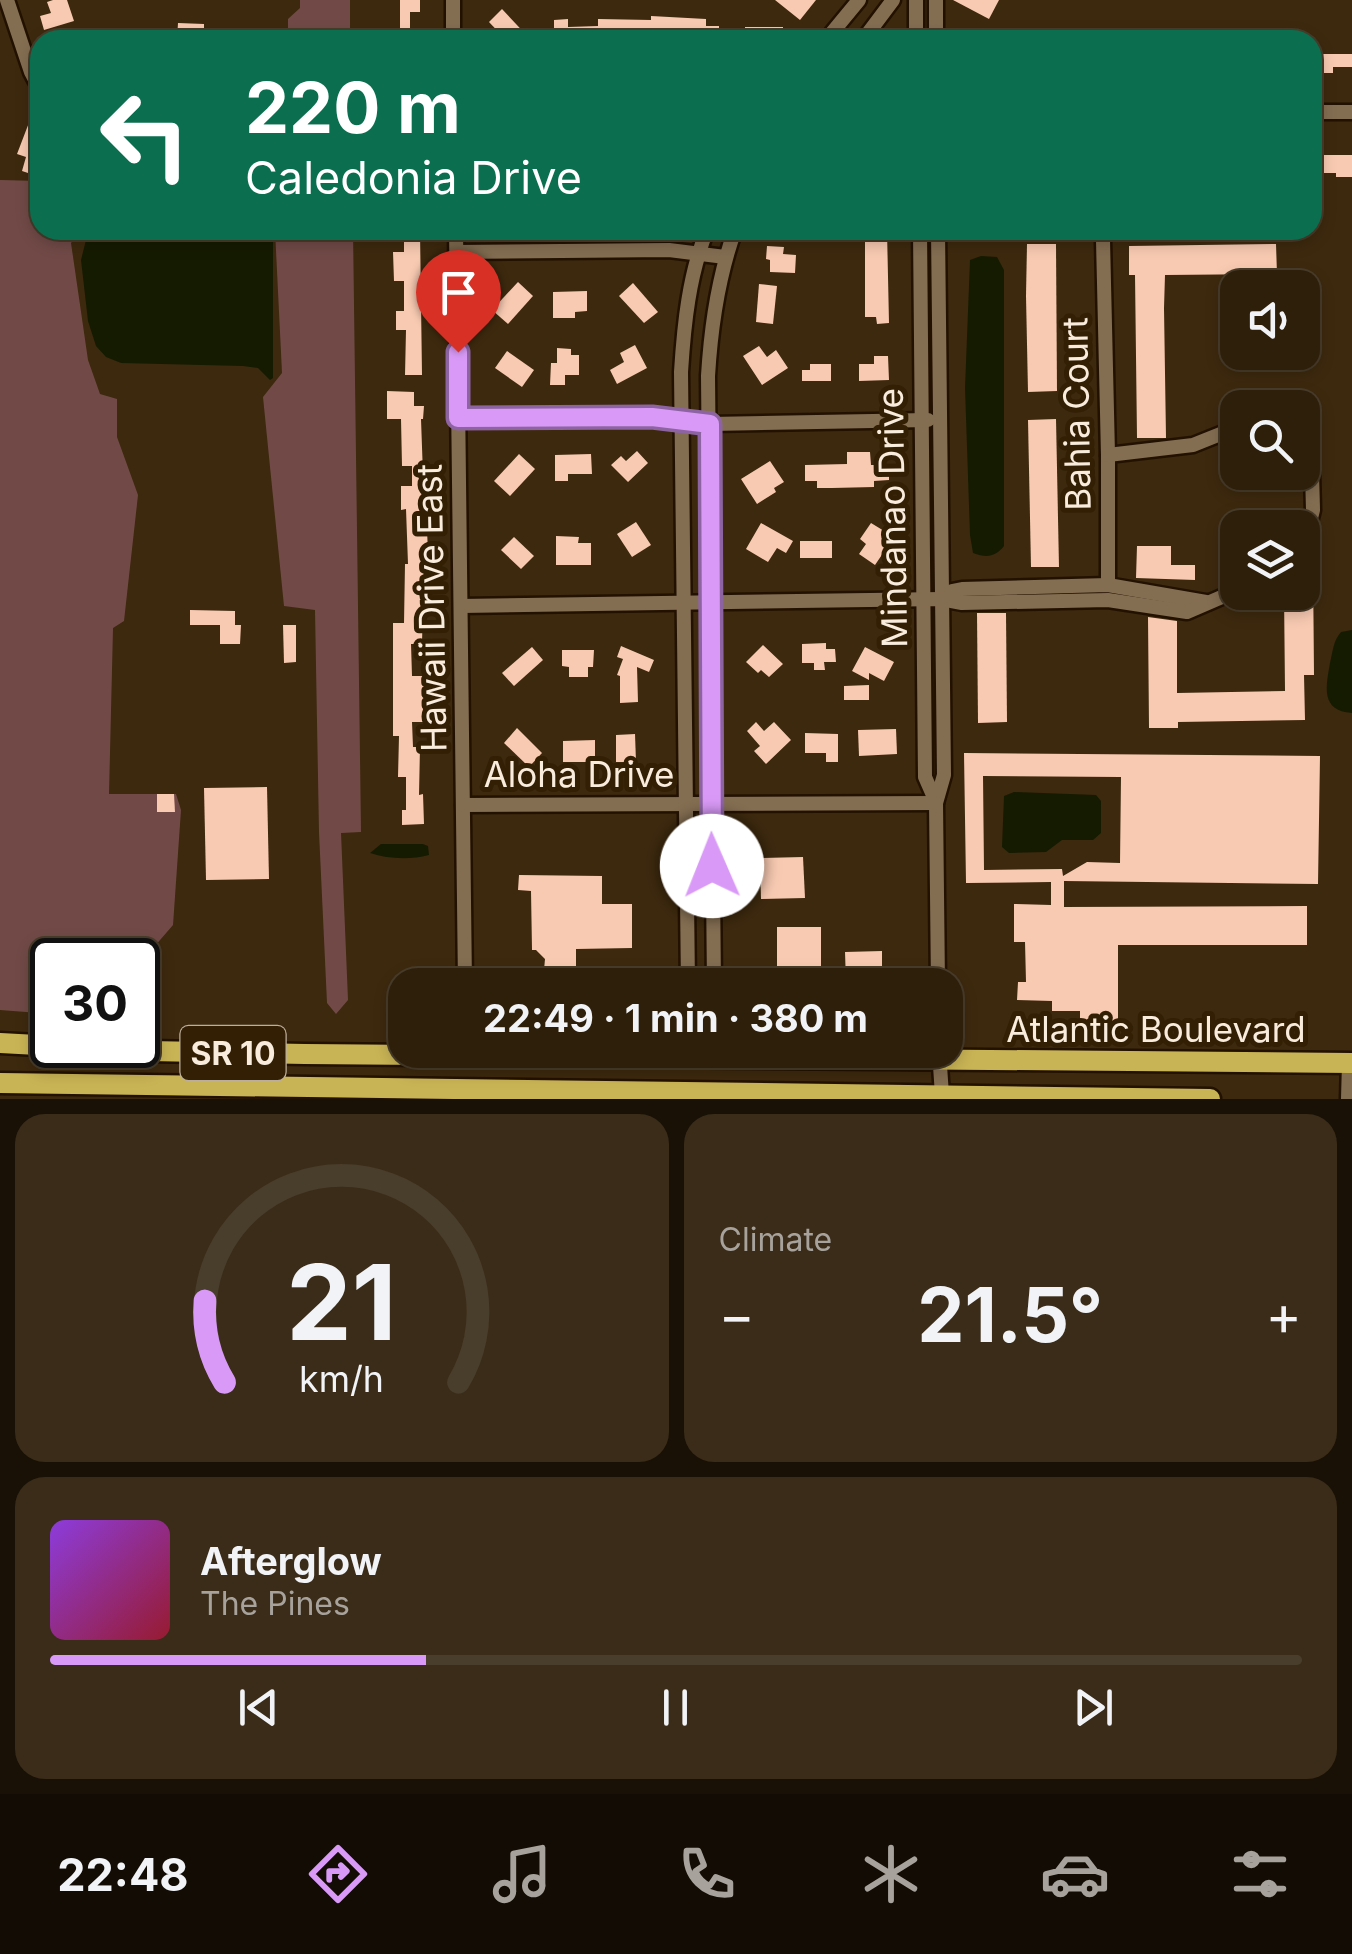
<!DOCTYPE html>
<html lang="en">
<head>
<meta charset="utf-8">
<style>
	:root { --surface:#2e1f0a; --page:#3a2c18; --text:#f1f3f6; --muted:#a7a29c; --line:#493d2b; --accent:#d99af7 }
	body { margin:0; font-family:Inter,sans-serif; background:var(--page); color:var(--text); height:100vh; display:flex; flex-direction:column; font-size:38px; white-space:nowrap }
	* { box-sizing:border-box; margin:0 }
	p { font-size:32px; color:var(--muted) }
	.icon { flex:none; width:55px; height:55px; fill:none; stroke:currentColor; stroke-width:2; stroke-linecap:round; stroke-linejoin:round }
	.map { position:relative; height:1099px; overflow:hidden }
	.side { display:flex; flex-direction:column; gap:15px; padding:15px; background:#191106; flex:1 }
	.side>* { flex:none }
	.hud { position:absolute; left:30px; top:30px; width:1292px; height:210px; border-radius:30px; box-shadow:0 5px 15px #0003,0 0 0 2px var(--line); background:#0b6e4f; color:#fff; overflow:hidden }
	.fabs { position:absolute; left:1220px; top:270px; display:grid; gap:20px }
	.fabs a { display:grid; place-items:center; width:100px; height:100px; border-radius:20px; background:var(--surface); box-shadow:0 5px 15px #0003,0 0 0 2px var(--line); font-size:50px }
	.speed { position:absolute; left:30px; top:938px; display:flex; gap:20px; font-size:50px; font-weight:700; text-align:center }
	.speed>* { display:grid; place-content:center; width:130px; height:130px; border-radius:50%; background:var(--surface); box-shadow:0 5px 15px #0003,0 0 0 2px var(--line); line-height:1 }
	.speed .limit { border:5px solid #111; border-radius:15px; background:#fff; color:#111 }
	.pin { position:absolute; display:grid; place-items:center; width:85px; height:85px; color:#fff; margin:-102px -42px; border-radius:50% 50% 50% 0; rotate:-45deg; box-shadow:0 0 10px #0007 }
	.pin .icon { rotate:45deg }
	.me { position:absolute; width:110px; margin:-55px; rotate:359deg; stroke-linejoin:round; filter:drop-shadow(0 0 8px #0008) }
	.turn { display:flex; align-items:center; gap:35px; height:210px; padding:0 50px; font-size:45px }
	.turn .icon { width:130px; height:130px; stroke-width:2.5 }
	.turn b { display:block; font-size:70px; line-height:85px }
	.big { font-size:75px; font-weight:700; line-height:1.1 }
	.side .widget { flex:1; display:flex; flex-direction:column; justify-content:center; gap:15px; min-width:0; padding:0 35px; border-radius:30px; background:var(--page) }
	.side .dial { align-items:center; gap:0 }
	.dial svg { height:260px; overflow:visible; fill:none; stroke:var(--line); stroke-width:7; stroke-linecap:round; text-anchor:middle }
	.dial text { fill:var(--text); stroke:none }
	.song { display:flex; align-items:center; gap:30px }
	.cover { width:120px; height:120px; border-radius:15px; background:linear-gradient(135deg,hsl(270 70% 55%),hsl(350 70% 35%)) }
	.played { height:10px; border-radius:5px; background:linear-gradient(90deg,var(--accent) 30%,var(--line) 30%) }
	.keys { display:flex; justify-content:space-around; direction:ltr }
	.heat { display:flex; justify-content:space-between; align-items:center; font-size:55px; direction:ltr }
	.side .tiles { flex:1; display:grid; gap:15px; grid-template-columns:1fr 1fr }
	.widget:last-child { grid-column:span 2 }
	.trip { position:absolute; left:388px; top:968px; width:575px; height:100px; border-radius:30px; background:var(--surface); box-shadow:0 5px 15px #0003,0 0 0 2px var(--line); font-weight:700; line-height:100px; text-align:center }
	.tabs { display:flex; height:160px; justify-content:space-around; align-items:center; background:#120c04; color:var(--muted) }
	.tabs .icon { width:70px; height:70px }
	.tabs .on { color:var(--accent) }
	.tabs b { font-size:45px; color:var(--text) }
	.map>svg:first-child { display:block }
	.green { fill:#714a47 }
	.water { fill:#151b00 }
	.building { fill:#f8cab2; fill-rule:evenodd }
	.lines { fill:none; stroke-linecap:round; stroke-linejoin:round }
	.minor-casing { stroke:#231100; stroke-width:19 }
	.highway-casing { stroke:#231100; stroke-width:25 }
	.minor { stroke:#846e52; stroke-width:14 }
	.highway { stroke:#c9b455; stroke-width:20 }
	.route-casing { stroke:#8d64a1; stroke-width:25 }
	.route { stroke:#d99af7; stroke-width:18 }
	.labels { text-anchor:middle; dominant-baseline:central; stroke-width:10; stroke-linejoin:round; paint-order:stroke }
	.shield { fill:#321f04; stroke:#bdae9c; stroke-width:2.5 }
	.shield-label { font-size:32px; font-weight:bold; fill:#f9ecdd }
	.street-label { font-size:35px; fill:#f9ecdd; stroke:#321f04 }
</style>
</head>
<body>
<div class="map">
<svg width="1352" height="1099" viewBox="0 0 1352 1099">
	<rect width="100%" height="100%" fill="#3d290e"/>
	<g class="green">
		<path d="M300,0H350V40H288V19L300,8Z"/>
		<path d="M0,180L40,181V230H81L71,243L88,360L100,394L117,399V437L138,495L124,621L113,628L109,794H176L181,810L173,925L154,947L132,957L115,960H52V1014L0,1010Z"/>
		<path d="M275,230H353L361,832L341,833L348,1000L336,1014L327,1003L319,832L315,610L284,606L263,397L282,373Z"/>
	</g>
	<g class="water">
		<path d="M105,235L261,236L273,242V378L270,380L258,368L243,366L121,363L106,357L96,346L88,321L81,260L86,240Z"/>
		<path d="M981,256L997,257L1004,270V546C995,557 987,558 973,553L970,535L965,388L970,260Z"/>
		<path d="M1352,630V713C1320,711 1326,686 1330,663C1333,651 1333,641 1341,632Z"/>
		<path d="M1014,792L1096,795L1101,801V833L1093,840H1062L1046,852L1009,853L1002,847L1004,796Z"/>
		<path d="M381,844H423L428,846L429,855C410,860 388,859 370,853Z"/>
	</g>
	<g class="building">
		<path d="M53,0H67L74,21L44,30L40,16L51,13L47,2Z"/>
		<path d="M400,0H420V12H410V40H390V30H400Z"/>
		<path d="M775,0H816L800,20Z"/>
		<path d="M953,0H999L989,19Z"/>
		<path d="M502,9L531,40H506L489,22Z"/>
		<path d="M651,16L706,19V26H719V40H554V20L568,19V27L598,26V19L651,20Z"/>
		<path d="M178,23L204,24V40H177Z"/>
		<rect x="745" y="27" width="38" height="13"/>
		<path d="M1312,54H1352V67H1333V73H1312Z"/>
		<path d="M30,120L40,124V160L34,175L22,171L26,157L17,154Z"/>
		<path d="M1312,155H1352V177H1336V173H1312Z"/>
		<path d="M404,230H420L422,375H405L406,330H396V311H404V281H394L393,252H404Z"/>
		<path d="M865,230H887L889,323L877,324L876,317H865Z"/>
		<path d="M1027,244H1056L1057,391L1028,392L1026,296Z"/>
		<path d="M1276,244L1277,274L1165,275L1164,308L1166,438H1137L1135,275H1129V246Z"/>
		<path d="M767,246L784,247L783,254L796,255L795,273L770,272V260L766,259Z"/>
		<path d="M518,282L533,296L508,324L492,310Z"/>
		<path d="M633,283L658,312L644,323L619,296Z"/>
		<path d="M759,284L777,286L773,324L756,322Z"/>
		<path d="M587,291V311L575,312V318H553V292Z"/>
		<path d="M635,345L647,368L617,384L610,370L624,362L620,353Z"/>
		<path d="M759,346L767,357L776,350L788,368L762,385L743,356Z"/>
		<path d="M557,348L571,349V355H579V375H565V385H550L551,363H557Z"/>
		<path d="M507,351L534,370L522,387L495,368Z"/>
		<path d="M874,356H888L889,380L859,381V364H874Z"/>
		<path d="M810,364H831V381H802V370H810Z"/>
		<path d="M387,391L414,392V406H424L423,419H421L423,475H425L428,555H424L422,644H411L412,676H424L423,722H412L413,747H420L419,795L423,794L424,824L402,825V810H406V777H398L399,736H393V623H404L405,564H408L406,509L401,510V486H412V466H402L401,419H387Z"/>
		<path d="M1056,419L1059,567H1031L1028,420Z"/>
		<path d="M637,451L648,463L628,482L611,465L621,456L626,461Z"/>
		<path d="M847,452H870L871,465H889V480L874,481V487L832,488H817V481H805V465L847,464Z"/>
		<path d="M519,454L535,469L510,496L494,481Z"/>
		<path d="M591,454L592,474H568V481H555V455Z"/>
		<path d="M770,461L784,482L774,488L776,492L757,504L741,479Z"/>
		<path d="M636,522L651,545L632,557L617,534Z"/>
		<path d="M761,523L793,541L786,553L777,548L768,562L746,549Z"/>
		<path d="M871,523L894,537L875,565L859,554L866,544L860,539Z"/>
		<path d="M556,536L579,537L578,543H591V565H556Z"/>
		<path d="M514,537L534,556L521,569L501,550Z"/>
		<rect x="800" y="541" width="32" height="17"/>
		<path d="M1137,546H1171V565H1195V580L1136,578Z"/>
		<path d="M1302,564H1313L1314,675H1304L1305,720L1178,722V728H1149L1148,617L1177,621V693L1285,691L1284,592H1302Z"/>
		<path d="M190,610L235,611V625H241L240,644H220V625H190Z"/>
		<path d="M977,613H1006L1007,722L978,723Z"/>
		<path d="M283,625H296V662L284,663Z"/>
		<path d="M826,643V649H835L836,662H824L825,670H814V663H802V644Z"/>
		<path d="M763,645L783,664L769,677L761,670L758,673L746,662Z"/>
		<path d="M621,646L654,660L649,672L637,667L638,702L620,703V676L617,675L623,659L617,657Z"/>
		<path d="M532,647L543,660L514,686L502,673Z"/>
		<path d="M865,647L894,662L884,681L869,673V680L852,671Z"/>
		<path d="M562,650H594L593,667H588V677H569V667L562,666Z"/>
		<path d="M869,685V700H844V686Z"/>
		<path d="M756,722L764,731L774,722L791,740L766,764L754,751L760,746L747,731Z"/>
		<path d="M517,728L542,753L529,767L504,743Z"/>
		<path d="M896,729L897,754L859,756L858,730Z"/>
		<path d="M805,733L838,734V762H826V753H805Z"/>
		<path d="M635,734L636,762H616V735Z"/>
		<path d="M595,740V762H563V741Z"/>
		<path d="M964,753L1320,756L1318,884L1064,881V907L1307,906V945H1118V1026H1080V1011H1052V1001L1017,1000L1018,982H1026L1025,942H1014V904L1051,905V882L966,883ZM983,776L1121,777L1120,863L1087,862L1063,876L1062,869L984,870Z"/>
		<path d="M267,787L269,879L206,880L204,788Z"/>
		<path d="M157,794H174L175,812H157Z"/>
		<path d="M803,857L805,898L761,899L760,858Z"/>
		<path d="M519,875L602,876V904H632V948L576,949V970L583,977L576,985H544L537,976L544,970L545,959L536,950H532L531,891L518,890Z"/>
		<rect x="777" y="927" width="44" height="58"/>
		<path d="M882,951V982L846,983L845,952Z"/>
	</g>
	<g class="lines">
		<defs>
			<g id="minor">
				<path d="M7,0L31,72L40,89"/>
				<path d="M453,0V40"/>
				<path d="M916,0V40"/>
				<path d="M936,0V40"/>
				<path d="M826,40L859,0"/>
				<path d="M863,40L893,0"/>
				<path d="M1312,112H1352"/>
				<path d="M456,230L465,985"/>
				<path d="M920,230L925,777L936,802"/>
				<path d="M938,230L944,775L936,803L938,985"/>
				<path d="M1103,240L1108,455V585"/>
				<path d="M457,252L669,250L725,257"/>
				<path d="M458,418L652,417L710,424L928,420"/>
				<path d="M1302,422L1311,435L1313,510L1310,522L1302,532"/>
				<path d="M1108,455L1193,445L1238,427"/>
				<path d="M941,599L952,591L962,589L1108,585L1206,602"/>
				<path d="M461,606L941,599L962,603L1108,600L1187,612L1238,590"/>
				<path d="M463,805L936,803"/>
				<path d="M688,985L681,372C684,324 689,275 707,230"/>
				<path d="M714,985L708,376C711,326 718,277 735,230"/>
				<path d="M939,1051L942,1095"/>
				<path d="M1348,1099L1349,1063"/>
			</g>
			<g id="highway">
				<path d="M0,1043L148,1051L305,1054L1352,1063"/>
				<path d="M0,1083L1210,1099"/>
			</g>
		</defs>
		<use href="#minor" class="minor-casing"/>
		<use href="#highway" class="highway-casing"/>
		<use href="#minor" class="minor"/>
		<use href="#highway" class="highway"/>
	</g>
	<g class="lines">
		<defs>
			<path id="route" d="M458,352V418L652,417L710,424L712,866"/>
		</defs>
		<use href="#route" class="route-casing"/>
		<use href="#route" class="route"/>
	</g>
	<g class="labels">
		<rect class="shield" x="180.5" y="1026" width="105" height="54" rx="8"/>
		<g class="shield-label">
			<text x="233" y="1053">SR 10</text>
		</g>
		<g class="street-label">
			<text transform="translate(1076 414) rotate(-91)">Bahia Court</text>
			<text transform="translate(892 518) rotate(-91)">Mindanao Drive</text>
			<text transform="translate(431 608) rotate(-91)">Hawaii Drive East</text>
			<text x="579" y="774">Aloha Drive</text>
			<text x="1156" y="1029">Atlantic Boulevard</text>
		</g>
	</g>
</svg>
<div class="fabs">
<a><svg class="icon" aria-label="sound" viewBox="0 0 24 24"><path d="M4 9h4l5-4v14l-5-4H4zM17 9q2 3 0 6"/></svg></a>
<a><svg class="icon" aria-label="search" viewBox="0 0 24 24"><circle cx="10" cy="10" r="6"/><path d="M15 15l6 6"/></svg></a>
<a><svg class="icon" aria-label="layers" viewBox="0 0 24 24"><path d="M12 4l9 5-9 5-9-5zM3 14l9 5 9-5"/></svg></a>
</div>
<div class="speed"><div class="limit">30</div></div>
<div class="pin" style="left:458px;top:352px;background:#d93025"><svg class="icon" aria-label="arrive" viewBox="0 0 24 24"><path d="M6 21V4h12l-3 4 3 4H6"/></svg></div>
<svg class="me" style="left:712px;top:866px" viewBox="-20 -20 40 40"><circle r="19" fill="#fff"/><path d="M0-13L10 11 0 6-10 11z" fill="#d99af7"/></svg>
<div class="trip">22:49 · 1 min · 380 m</div>
<div class="hud">
<div class="turn"><svg class="icon" aria-label="left" viewBox="0 0 24 24"><path d="M17 20v-9H6M10 6l-5 5 5 5"/></svg><div><b>220 m</b>Caledonia Drive</div></div>
</div>
</div>
<section class="side">
<div class="tiles">
<div class="widget dial"><svg viewBox="0 0 100 80">
<path d="M14 69A42 42 0 1 1 86 69"/>
<path d="M14 69A42 42 0 0 1 8 44" stroke="#d99af7"/>
<text x="50" y="56" font-size="32" font-weight="700">21</text>
<text x="50" y="72" font-size="11">km/h</text>
</svg></div>
<div class="widget"><p>Climate</p>
<div class="heat"><a>−</a><b class="big">21.5°</b><a>+</a></div>
</div>
<div class="widget">
<div class="song"><i class="cover"></i><div><b>Afterglow</b><p>The Pines</p></div></div>
<div class="played"></div>
<div class="keys"><svg class="icon" aria-label="previous" viewBox="0 0 24 24"><path d="M18 5L8 12l10 7zM5 5v14"/></svg><svg class="icon" aria-label="pause" viewBox="0 0 24 24"><path d="M8 5v14M16 5v14"/></svg><svg class="icon" aria-label="next" viewBox="0 0 24 24"><path d="M6 5l10 7-10 7zM19 5v14"/></svg></div>
</div>
</div>
</section>
<nav class="tabs">
<b>22:48</b>
<svg class="icon on" aria-label="directions" viewBox="0 0 24 24"><path d="M12 3l9 9-9 9-9-9zM9 14v-3h6M13 9l2 2-2 2"/></svg>
<svg class="icon" aria-label="music" viewBox="0 0 24 24"><path d="M9 18V5l10-2v13"/><circle cx="6" cy="18" r="3"/><circle cx="16" cy="16" r="3"/></svg>
<svg class="icon" aria-label="phone" viewBox="0 0 24 24"><path d="M5 4h4l2 5-3 2q2 4 5 5l2-3 5 2v4C11 20 4 13 5 4z"/></svg>
<svg class="icon" aria-label="climate" viewBox="0 0 24 24"><path d="M12 3v18M4 7l16 10M4 17L20 7"/></svg>
<svg class="icon" aria-label="car" viewBox="0 0 24 24"><path d="M5 17H2v-5l4-1 3-4h7l3 4 3 1v5h-3M9 17h6M6 11h13"/><circle cx="7" cy="17" r="2"/><circle cx="17" cy="17" r="2"/></svg>
<svg class="icon" aria-label="filters" viewBox="0 0 24 24"><path d="M4 7h16M4 17h16"/><circle cx="9" cy="7" r="2"/><circle cx="15" cy="17" r="2"/></svg>
</nav>
</body>
</html>
